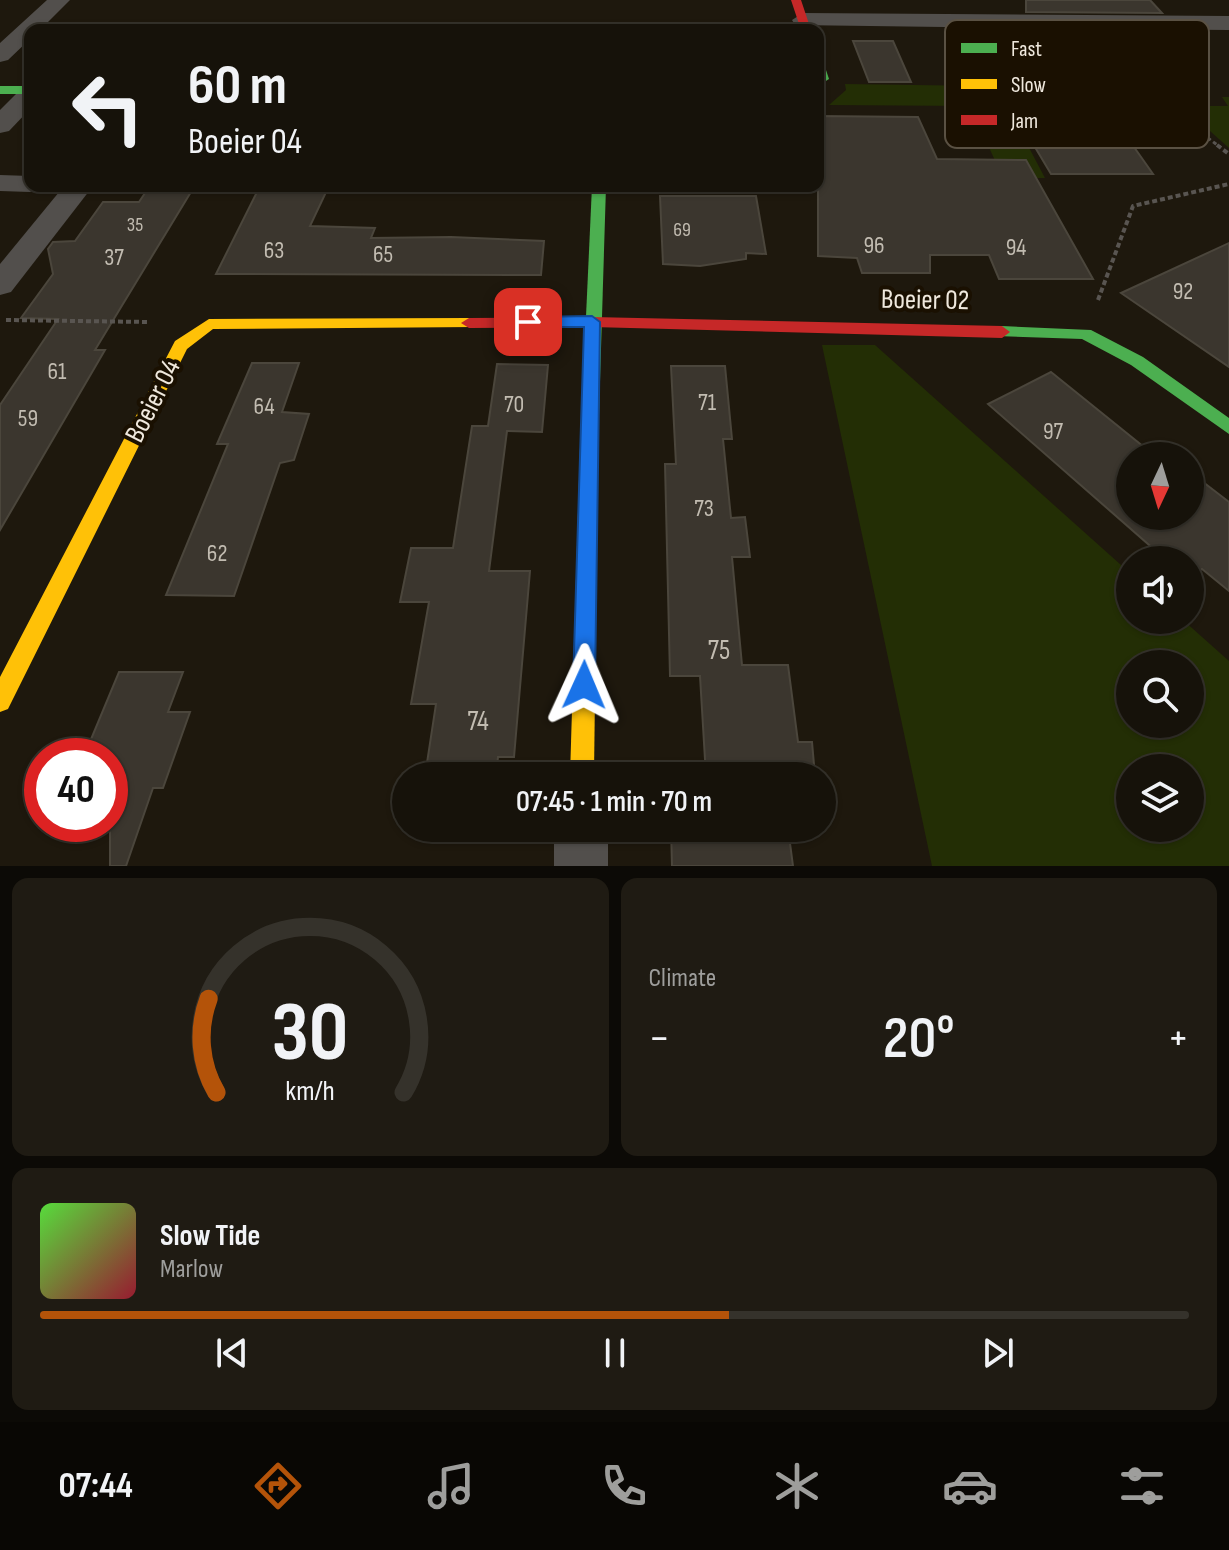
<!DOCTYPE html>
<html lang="en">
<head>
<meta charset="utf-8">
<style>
	:root { --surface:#16120a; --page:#1f1b13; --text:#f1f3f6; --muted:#9e9e9c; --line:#35322b; --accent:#b45309 }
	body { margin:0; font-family:"Sofia Sans Condensed",sans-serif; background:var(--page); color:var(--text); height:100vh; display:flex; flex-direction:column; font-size:30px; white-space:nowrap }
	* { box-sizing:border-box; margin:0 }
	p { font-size:26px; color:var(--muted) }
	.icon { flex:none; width:44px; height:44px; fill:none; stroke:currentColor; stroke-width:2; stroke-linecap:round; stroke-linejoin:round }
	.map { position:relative; height:866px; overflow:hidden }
	.drawer { display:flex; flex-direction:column; gap:12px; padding:12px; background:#0c0a06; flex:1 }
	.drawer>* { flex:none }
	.guide { position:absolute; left:24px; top:24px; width:800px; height:168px; border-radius:16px; box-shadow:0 2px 6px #0004,0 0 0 2px var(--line); background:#16120a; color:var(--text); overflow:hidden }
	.needle { width:52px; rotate:184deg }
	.tools { position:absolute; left:1116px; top:442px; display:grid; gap:16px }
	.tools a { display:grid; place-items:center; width:88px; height:88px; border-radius:50%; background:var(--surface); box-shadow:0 2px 6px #0004,0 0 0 2px var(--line); font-size:40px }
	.speed { position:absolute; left:24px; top:738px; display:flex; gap:16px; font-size:40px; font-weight:700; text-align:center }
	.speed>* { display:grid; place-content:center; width:104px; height:104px; border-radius:50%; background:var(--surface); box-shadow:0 2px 6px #0004,0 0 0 2px var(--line); line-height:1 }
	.speed .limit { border:12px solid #d22; background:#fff; color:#111 }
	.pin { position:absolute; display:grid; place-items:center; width:68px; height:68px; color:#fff; margin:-34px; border-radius:16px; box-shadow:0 4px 12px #0006 }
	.me { position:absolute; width:88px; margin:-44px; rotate:1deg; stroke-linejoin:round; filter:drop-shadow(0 0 6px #0008) }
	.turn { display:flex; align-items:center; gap:28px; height:168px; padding:0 32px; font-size:36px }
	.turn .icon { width:104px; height:104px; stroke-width:2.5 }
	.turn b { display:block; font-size:56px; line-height:68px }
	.big { font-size:60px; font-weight:600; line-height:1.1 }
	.drawer .widget { flex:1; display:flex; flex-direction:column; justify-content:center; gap:12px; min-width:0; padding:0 28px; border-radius:16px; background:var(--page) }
	.drawer .dial { align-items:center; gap:0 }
	.dial svg { height:208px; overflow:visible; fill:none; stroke:var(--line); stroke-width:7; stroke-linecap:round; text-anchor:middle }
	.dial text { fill:var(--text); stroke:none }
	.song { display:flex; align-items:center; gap:24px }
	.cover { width:96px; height:96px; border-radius:12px; background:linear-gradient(135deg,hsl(110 70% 55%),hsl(350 70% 35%)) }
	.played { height:8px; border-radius:4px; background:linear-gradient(90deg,var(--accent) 60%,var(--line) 60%) }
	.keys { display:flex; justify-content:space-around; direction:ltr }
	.heat { display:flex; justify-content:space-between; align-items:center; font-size:44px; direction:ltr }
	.drawer .tiles { flex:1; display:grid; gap:12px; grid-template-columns:1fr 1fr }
	.widget:last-child { grid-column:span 2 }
	.trip { position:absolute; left:392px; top:762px; width:444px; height:80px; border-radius:40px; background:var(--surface); box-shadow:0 2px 6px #0004,0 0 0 2px var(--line); font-weight:600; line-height:80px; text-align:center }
	.dock { display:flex; height:128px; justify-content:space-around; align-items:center; background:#090704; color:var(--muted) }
	.dock .icon { width:56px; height:56px }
	.dock .current { color:var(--accent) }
	.dock b { font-size:36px; color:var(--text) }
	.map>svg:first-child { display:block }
	.green { fill:#232e05; fill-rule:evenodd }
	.building { fill:#3b362e; stroke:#4b463c; stroke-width:2 }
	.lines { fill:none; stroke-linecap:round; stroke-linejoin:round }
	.path-far1 { stroke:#595551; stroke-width:3; stroke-dasharray:4 3; stroke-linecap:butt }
	.path { stroke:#595551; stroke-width:4; stroke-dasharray:5 3; stroke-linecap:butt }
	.street { fill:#524f4c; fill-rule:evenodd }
	.fast { fill:#4caf50; fill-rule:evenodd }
	.slow { fill:#ffc107; fill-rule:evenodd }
	.jam { fill:#c62828; fill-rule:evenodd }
	.route { fill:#1a73e8; stroke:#114b97; stroke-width:2 }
	.labels { text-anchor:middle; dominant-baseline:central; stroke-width:8; stroke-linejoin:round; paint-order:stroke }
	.far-number-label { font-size:20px; fill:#c2bcb1 }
	.number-label { font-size:24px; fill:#c2bcb1 }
	.street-label { font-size:28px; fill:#efe8dd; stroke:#1a1001 }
	.near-number-label { font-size:28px; fill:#c2bcb1 }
	.key { fill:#1a1001; stroke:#5a5143; stroke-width:2 }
	.key-label { font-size:22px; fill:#efe8dd }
</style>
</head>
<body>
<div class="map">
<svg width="1229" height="866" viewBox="0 0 1229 866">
	<rect width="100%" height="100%" fill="#1e180d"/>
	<g class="green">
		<path d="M845,84L1134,88L1149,107L1007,106L1045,178H1003L970,106L829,105L846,90Z"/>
		<path d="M1222,97H1229V148L1182,106H1228Z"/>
		<path d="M822,345H875L1130,573V620H1183L1229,661V866H932ZM1130,664H1190V724H1130ZM1130,768H1190V828H1130Z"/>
	</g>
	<g class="building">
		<path d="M1026,0H1150L1162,13L1026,12Z"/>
		<path d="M1026,31L1081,32L1105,62H1074L1153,174H1051L983,60L1019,61L1009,46H1026Z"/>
		<path d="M853,41H893L911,82H869Z"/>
		<path d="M818,116L918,117L937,159L1026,160L1093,279H999L989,255H930V273H862L857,258L818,256Z"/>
		<path d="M149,187H194L95,350H105L0,530V405L58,319L21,318L53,274L48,249L53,242L75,241L103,202H139Z"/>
		<path d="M259,188H328L310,226L375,228L371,238L451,237L544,241L541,275L216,274Z"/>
		<path d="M660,196H756L766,254L746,253V259L700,266L663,264Z"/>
		<path d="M1229,243V367L1121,293Z"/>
		<path d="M252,363H299L282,412L309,414L294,460L280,463L234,596L166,595L228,444H217Z"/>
		<path d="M497,364L548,365L542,432L507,431L489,571H530L514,757H498L496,776H425L436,704H411L429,602H400L411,548H453L472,426H488Z"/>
		<path d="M671,366H725L732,439H723L731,518L745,517L750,557H732L742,665H788L798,742H812L815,776H706L700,676H670L665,464H676Z"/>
		<path d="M1051,372L1144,447L1152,442L1170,456H1130V516H1190V472L1229,502V591L1202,569L1194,574L1190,571V560H1177L1164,548L1156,551L988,404Z"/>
		<path d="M119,672H183L168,712H190L163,788H153L126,866H110V756H84Z"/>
		<path d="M671,828H788L793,866H672Z"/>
	</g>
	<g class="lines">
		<path class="path-far1" d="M1185,121L1220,147"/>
		<g class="path">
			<path d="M1217,145L1229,154"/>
			<path d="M1098,300L1133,206L1229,184"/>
			<path d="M6,320L148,322"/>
		</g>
		<g class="street">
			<path d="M47,0H70L40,30H30V39L8,60L0,62V43Z"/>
			<path d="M803,13L1229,16V30L1105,29L1151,83L1173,102L1154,128H1136L1132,123L1146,103L1133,93L1082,29L795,25L792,20Z"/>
			<path d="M30,87V109L9,131L0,133V110L21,89Z"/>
			<path d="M0,175L30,176V186H43L30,192L0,191Z"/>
			<path d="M64,186H93L11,292L0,295V264Z"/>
			<rect x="554" y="828" width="54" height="38"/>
		</g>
		<g class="fast">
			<path d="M818,61L824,64L829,79L818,86Z"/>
			<rect x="0" y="86" width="30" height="8"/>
			<path d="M592,186H606L598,447L595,452H583L580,447Z"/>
			<path d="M1002,326L1091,330L1143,357L1229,418V434L1131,365L1082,339L996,336L994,332Z"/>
		</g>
		<g class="slow">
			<path d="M469,318L477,323L475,327L213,329L187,349L8,709L0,712V677L175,341L209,319Z"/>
			<path d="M589,440L595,442L598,447L594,776H570L580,447L583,442Z"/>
		</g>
		<g class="jam">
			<path d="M791,0H801L811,30H801Z"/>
			<path d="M592,317L1002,326L1010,332L1002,338L592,327L469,328L461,323L469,318Z"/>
		</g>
	</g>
	<path class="route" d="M592,316L600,322L595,685L592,693L584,696L576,693L573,685L584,327H528L520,322L528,317Z"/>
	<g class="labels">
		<g class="far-number-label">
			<text x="135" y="225">35</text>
			<text x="682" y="230">69</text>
		</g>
		<g class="number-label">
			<text x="874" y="245">96</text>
			<text x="1016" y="247">94</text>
			<text x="274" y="250">63</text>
			<text x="383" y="254">65</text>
			<text x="114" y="257">37</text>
			<text x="1183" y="291">92</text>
			<text x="57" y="371">61</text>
			<text x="707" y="402">71</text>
			<text x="514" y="404">70</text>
			<text x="264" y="406">64</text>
			<text x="28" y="418">59</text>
			<text x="1053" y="431">97</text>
			<text x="704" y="508">73</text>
			<text x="217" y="553">62</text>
		</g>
		<g class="street-label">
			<text transform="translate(925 300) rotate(1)">Boeier 02</text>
			<text transform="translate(153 401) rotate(-63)">Boeier 04</text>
		</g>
		<g class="near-number-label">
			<text x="719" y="650">75</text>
			<text x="478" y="721">74</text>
		</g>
	</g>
	<rect x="945" y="20" width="264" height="128" rx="12" class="key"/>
	<rect x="961" y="43" width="36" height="10" fill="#4caf50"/>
	<rect x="961" y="79" width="36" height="10" fill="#ffc107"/>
	<rect x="961" y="115" width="36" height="10" fill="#c62828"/>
	<g class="key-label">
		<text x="1011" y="56">Fast</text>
		<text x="1011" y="92">Slow</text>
		<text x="1011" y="128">Jam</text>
	</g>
</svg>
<div class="tools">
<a><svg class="needle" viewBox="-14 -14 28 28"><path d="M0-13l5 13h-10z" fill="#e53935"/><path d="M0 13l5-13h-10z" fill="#9e9e9c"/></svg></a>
<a><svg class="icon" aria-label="sound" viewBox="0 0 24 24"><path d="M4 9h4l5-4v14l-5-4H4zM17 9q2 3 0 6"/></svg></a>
<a><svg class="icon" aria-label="search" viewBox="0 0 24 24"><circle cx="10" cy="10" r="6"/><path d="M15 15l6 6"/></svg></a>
<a><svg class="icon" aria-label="layers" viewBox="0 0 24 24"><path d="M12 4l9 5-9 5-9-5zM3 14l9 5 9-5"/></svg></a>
</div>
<div class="speed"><div class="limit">40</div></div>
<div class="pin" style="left:528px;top:322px;background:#d93025"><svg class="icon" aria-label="arrive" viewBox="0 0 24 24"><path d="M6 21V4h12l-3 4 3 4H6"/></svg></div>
<svg class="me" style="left:584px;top:685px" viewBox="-20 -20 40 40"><path d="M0-17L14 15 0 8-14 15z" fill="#1a73e8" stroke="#fff" stroke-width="4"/></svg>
<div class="trip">07:45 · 1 min · 70 m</div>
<div class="guide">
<div class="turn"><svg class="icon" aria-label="left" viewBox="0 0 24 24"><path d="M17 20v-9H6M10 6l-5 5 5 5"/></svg><div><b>60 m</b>Boeier 04</div></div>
</div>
</div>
<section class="drawer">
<div class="tiles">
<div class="widget dial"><svg viewBox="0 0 100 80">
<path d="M14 69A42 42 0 1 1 86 69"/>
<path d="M14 69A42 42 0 0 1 11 33" stroke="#b45309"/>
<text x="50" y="56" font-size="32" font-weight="700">30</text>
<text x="50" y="72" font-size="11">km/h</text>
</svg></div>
<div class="widget"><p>Climate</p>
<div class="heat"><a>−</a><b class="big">20°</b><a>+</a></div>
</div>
<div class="widget">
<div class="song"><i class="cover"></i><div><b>Slow Tide</b><p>Marlow</p></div></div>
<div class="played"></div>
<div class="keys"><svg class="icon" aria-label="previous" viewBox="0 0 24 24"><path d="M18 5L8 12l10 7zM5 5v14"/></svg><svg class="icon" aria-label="pause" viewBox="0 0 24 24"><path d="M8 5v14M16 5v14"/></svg><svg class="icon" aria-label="next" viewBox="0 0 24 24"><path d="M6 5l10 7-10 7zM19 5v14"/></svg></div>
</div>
</div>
</section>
<nav class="dock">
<b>07:44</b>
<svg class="icon current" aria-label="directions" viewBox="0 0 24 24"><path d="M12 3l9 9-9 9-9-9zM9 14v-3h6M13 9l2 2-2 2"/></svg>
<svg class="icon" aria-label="music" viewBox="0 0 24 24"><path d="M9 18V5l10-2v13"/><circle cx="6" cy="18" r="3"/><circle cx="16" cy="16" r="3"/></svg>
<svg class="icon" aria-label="phone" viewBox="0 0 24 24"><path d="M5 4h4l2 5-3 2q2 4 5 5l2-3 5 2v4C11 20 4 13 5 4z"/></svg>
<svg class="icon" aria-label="climate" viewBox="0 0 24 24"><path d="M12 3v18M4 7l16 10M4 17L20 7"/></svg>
<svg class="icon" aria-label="car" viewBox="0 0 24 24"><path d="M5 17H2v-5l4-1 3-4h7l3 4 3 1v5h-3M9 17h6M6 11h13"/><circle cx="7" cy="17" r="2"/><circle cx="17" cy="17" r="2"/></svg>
<svg class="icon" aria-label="filters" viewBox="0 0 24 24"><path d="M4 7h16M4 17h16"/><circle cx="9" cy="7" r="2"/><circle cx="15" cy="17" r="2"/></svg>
</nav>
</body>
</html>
